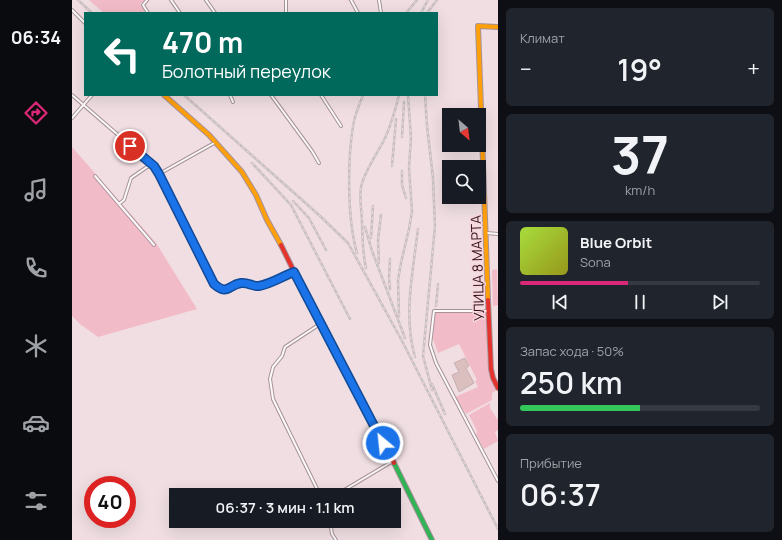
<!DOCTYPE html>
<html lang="ru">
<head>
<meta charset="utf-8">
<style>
	:root { --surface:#171b24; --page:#20242c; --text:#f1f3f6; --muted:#9ea1a6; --line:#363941; --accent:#db2777 }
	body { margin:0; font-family:Manrope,sans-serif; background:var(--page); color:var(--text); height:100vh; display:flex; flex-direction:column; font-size:15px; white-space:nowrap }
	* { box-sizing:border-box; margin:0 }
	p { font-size:13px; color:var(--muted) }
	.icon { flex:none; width:22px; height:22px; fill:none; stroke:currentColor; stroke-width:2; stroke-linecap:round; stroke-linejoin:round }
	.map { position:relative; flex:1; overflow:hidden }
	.panel { display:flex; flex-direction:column; gap:8px; padding:8px; background:#0d0f14; width:284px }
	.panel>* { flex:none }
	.banner { position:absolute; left:12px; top:12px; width:354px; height:84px; border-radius:0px; box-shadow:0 4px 16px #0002; background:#00695c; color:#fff; overflow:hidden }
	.needle { width:26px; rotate:152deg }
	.tools { position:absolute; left:370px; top:108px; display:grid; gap:8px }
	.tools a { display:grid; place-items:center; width:44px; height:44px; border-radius:0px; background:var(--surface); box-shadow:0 4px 16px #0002; font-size:20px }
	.speed { position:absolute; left:12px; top:476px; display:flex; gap:8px; font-size:20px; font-weight:700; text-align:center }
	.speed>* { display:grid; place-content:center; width:52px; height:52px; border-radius:50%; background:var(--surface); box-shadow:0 4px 16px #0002; line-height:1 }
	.speed .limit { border:6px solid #d22; background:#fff; color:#111 }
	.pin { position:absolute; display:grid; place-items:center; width:34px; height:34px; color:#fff; margin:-17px; border:2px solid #fff; border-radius:50%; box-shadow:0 1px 4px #0007 }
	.me { position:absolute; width:44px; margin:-22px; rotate:332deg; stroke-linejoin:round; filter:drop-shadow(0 0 3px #0008) }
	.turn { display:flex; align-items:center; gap:14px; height:84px; padding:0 12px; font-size:18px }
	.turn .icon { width:52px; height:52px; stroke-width:2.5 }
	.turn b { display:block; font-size:28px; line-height:34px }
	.big { font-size:30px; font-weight:600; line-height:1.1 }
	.panel .card { flex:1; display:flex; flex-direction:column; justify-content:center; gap:6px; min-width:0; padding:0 14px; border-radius:6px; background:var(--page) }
	.panel .dial { align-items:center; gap:0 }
	.dial b { font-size:52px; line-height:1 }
	.song { display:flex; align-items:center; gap:12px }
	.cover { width:48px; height:48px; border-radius:6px; background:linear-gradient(135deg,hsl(80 70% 55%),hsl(60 70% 35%)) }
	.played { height:4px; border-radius:2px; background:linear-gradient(90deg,var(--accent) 45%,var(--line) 45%) }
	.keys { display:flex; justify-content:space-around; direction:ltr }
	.heat { display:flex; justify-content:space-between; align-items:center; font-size:22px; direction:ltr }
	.charge { height:6px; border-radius:3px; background:linear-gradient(90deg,#34c759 50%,var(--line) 0) }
	.trip { position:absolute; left:97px; top:488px; width:232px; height:40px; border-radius:0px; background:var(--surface); box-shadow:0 4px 16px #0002; font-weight:600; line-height:40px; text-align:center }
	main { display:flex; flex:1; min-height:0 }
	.menu { display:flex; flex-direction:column; width:72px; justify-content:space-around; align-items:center; background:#090b0e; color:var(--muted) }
	.menu .icon { width:28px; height:28px }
	.menu .selected { color:var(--accent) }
	.menu b { font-size:18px; color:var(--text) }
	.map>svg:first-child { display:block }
	.green { fill:#f2bbc8 }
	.building { fill:#dbbfbf; stroke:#c7b0b1 }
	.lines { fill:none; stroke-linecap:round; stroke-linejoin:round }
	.street-casing { stroke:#a79298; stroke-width:4 }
	.fast-casing { stroke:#a79298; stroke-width:6 }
	.slow-casing { stroke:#a79298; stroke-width:6 }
	.jam-casing { stroke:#a79298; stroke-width:6 }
	.street { stroke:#fdfafb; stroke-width:2 }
	.fast { stroke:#30b455; stroke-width:4 }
	.slow { stroke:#ff9f0a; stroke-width:4 }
	.jam { stroke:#e5322d; stroke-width:4 }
	.rail-casing { stroke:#c6c0c2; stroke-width:2.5 }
	.rail { stroke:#f8d6dd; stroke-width:1; stroke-dasharray:3; stroke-linecap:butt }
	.route-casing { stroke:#114b97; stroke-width:10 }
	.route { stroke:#1a73e8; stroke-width:7 }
	.labels { text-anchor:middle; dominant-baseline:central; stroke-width:3; stroke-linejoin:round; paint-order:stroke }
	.street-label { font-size:14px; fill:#2e1119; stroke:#f8d6dd }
</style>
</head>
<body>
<main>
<nav class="menu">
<b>06:34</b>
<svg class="icon selected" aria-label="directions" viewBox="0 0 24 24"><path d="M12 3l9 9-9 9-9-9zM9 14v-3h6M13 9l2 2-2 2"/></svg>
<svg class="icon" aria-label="music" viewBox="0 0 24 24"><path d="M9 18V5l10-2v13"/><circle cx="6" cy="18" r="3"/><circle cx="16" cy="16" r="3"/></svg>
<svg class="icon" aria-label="phone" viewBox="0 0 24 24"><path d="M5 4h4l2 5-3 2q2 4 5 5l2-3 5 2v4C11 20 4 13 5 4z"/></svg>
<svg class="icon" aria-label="climate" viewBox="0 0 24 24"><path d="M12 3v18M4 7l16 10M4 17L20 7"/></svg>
<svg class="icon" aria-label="car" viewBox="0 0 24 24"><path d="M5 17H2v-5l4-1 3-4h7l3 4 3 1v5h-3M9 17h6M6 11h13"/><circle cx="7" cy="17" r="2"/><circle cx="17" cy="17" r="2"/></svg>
<svg class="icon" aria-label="filters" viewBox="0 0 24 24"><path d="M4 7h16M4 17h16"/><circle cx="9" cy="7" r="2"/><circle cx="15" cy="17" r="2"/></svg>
</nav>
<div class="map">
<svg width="426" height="540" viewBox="0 0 426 540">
	<rect width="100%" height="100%" fill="#f0dee2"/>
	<g class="green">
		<path d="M17,0H73L68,4L74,13H32Z"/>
		<path d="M0,147L84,243L125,309L26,337L8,324L0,316Z"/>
		<path d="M425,269L426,305L421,306L420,270Z"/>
		<path d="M363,313H415V357L418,374L425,390L420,393V400L394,414L383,397L406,387L403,381L405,380L387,344L366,353L361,339Z"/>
		<path d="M418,403V408L425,419L426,418V430L423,432L426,441L412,449L404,435L405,431L397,415Z"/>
	</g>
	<path class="building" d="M393,358L397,366L394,368L402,383L387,392L380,375L387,372L382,363Z"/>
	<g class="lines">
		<defs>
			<g id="street">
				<path d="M75,0L71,5L76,13"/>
				<path d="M99,0L108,13"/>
				<path d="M134,0L143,13"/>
				<path d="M279,0L286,13"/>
				<path d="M307,0L309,13"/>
				<path d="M0,10L13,23"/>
				<path d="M214,13V0"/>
				<path d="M0,95L82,166L141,284C156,296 156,285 169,283C176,282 181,287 187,286C199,284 211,276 222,272"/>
				<path d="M158,95L161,102"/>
				<path d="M199,95L240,151L247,163"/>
				<path d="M249,95L269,126"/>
				<path d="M0,118L20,95"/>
				<path d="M87,174L144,142"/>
				<path d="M23,176L82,245"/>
				<path d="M48,203L52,200L59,178L75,167L82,166"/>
				<path d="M415,233L426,234"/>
				<path d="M417,311H362L358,345L364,363L426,481"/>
				<path d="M248,495L201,399L198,379L201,367L210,356L213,347L248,324"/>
				<path d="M264,495L321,461"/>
				<path d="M258,521L260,534L264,540"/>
			</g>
			<path id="fast" d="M322,463L360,540"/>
			<g id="slow">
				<path d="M92,95L137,135L170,172L184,195L195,220L209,245"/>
				<path d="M416,300L406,26L426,27"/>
			</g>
			<g id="jam">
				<path d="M209,245L237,302L322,463"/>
				<path d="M416,300L419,369L421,378L426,388"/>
			</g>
		</defs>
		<use href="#street" class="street-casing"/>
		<use href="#fast" class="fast-casing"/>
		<use href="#slow" class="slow-casing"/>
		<use href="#jam" class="jam-casing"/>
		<use href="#street" class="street"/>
		<use href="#fast" class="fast"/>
		<use href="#slow" class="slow"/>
		<use href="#jam" class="jam"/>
		<defs>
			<g id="rail">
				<path d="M6,0L20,13"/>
				<path d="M334,13L345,0"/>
				<path d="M349,13L356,0"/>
				<path d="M355,13L365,0"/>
				<path d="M112,95L247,215L276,243L329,339L426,529"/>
				<path d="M353,95L355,126L361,178L363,226L351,356L360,390"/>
				<path d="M330,137L332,102"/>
				<path d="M180,163L219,205L278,319"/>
				<path d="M320,166L324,119"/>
				<path d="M330,171V185L334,198"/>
				<path d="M221,201L237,218L254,250"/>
				<path d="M293,227L300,251L333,338"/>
				<path d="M299,238L301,206"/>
				<path d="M285,253C275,218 275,157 282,121C284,112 288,103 291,95"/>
				<path d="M318,259L317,278L318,289"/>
				<path d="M307,263L306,240L309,215"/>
				<path d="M294,268C290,252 291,239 290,223C290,209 286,196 290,183C295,168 304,155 311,142C319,127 323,111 327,95"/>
				<path d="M364,306L366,284"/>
				<path d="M327,316L326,280L329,263L337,229L340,212L337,168L339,138L336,95"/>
				<path d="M343,357C331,316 341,271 346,229"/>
				<path d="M360,384L373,414"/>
			</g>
		</defs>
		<use href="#rail" class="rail-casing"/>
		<use href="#rail" class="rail"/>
	</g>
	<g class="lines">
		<defs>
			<path id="route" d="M58,146L82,166L87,174L142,284C156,296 156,285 169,283C176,282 181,287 187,286C199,284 211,276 222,272L311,443"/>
		</defs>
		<use href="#route" class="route-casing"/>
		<use href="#route" class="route"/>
	</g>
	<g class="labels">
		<g class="street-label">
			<text transform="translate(405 268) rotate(-92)">УЛИЦА 8 МАРТА</text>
		</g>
	</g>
</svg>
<div class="tools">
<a><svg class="needle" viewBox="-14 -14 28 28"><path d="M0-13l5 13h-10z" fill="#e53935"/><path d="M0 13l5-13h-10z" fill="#9ea1a6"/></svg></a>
<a><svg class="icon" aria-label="search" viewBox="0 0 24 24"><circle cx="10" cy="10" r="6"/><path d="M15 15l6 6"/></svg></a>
</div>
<div class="speed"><div class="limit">40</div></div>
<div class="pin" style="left:58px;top:146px;background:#d93025"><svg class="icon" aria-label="arrive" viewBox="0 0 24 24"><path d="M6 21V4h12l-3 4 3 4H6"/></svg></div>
<svg class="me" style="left:311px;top:443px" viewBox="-20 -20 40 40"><circle r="17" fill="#1a73e8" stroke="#fff" stroke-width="3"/><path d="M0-11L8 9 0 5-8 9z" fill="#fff"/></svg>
<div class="trip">06:37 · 3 мин · 1.1 km</div>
<div class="banner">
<div class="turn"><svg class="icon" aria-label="left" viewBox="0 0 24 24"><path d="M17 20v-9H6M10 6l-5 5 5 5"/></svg><div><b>470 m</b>Болотный переулок</div></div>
</div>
</div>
<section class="panel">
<div class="card"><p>Климат</p>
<div class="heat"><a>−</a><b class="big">19°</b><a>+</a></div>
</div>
<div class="card dial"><b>37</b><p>km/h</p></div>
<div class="card">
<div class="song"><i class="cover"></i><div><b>Blue Orbit</b><p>Sona</p></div></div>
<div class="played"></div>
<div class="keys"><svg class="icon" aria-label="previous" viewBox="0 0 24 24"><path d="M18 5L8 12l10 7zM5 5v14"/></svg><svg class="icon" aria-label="pause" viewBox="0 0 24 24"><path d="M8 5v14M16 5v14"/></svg><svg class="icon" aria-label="next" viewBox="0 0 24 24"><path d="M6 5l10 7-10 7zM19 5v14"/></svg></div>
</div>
<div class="card"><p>Запас хода · 50%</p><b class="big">250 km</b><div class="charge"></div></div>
<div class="card"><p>Прибытие</p><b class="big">06:37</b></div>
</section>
</main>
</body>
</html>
